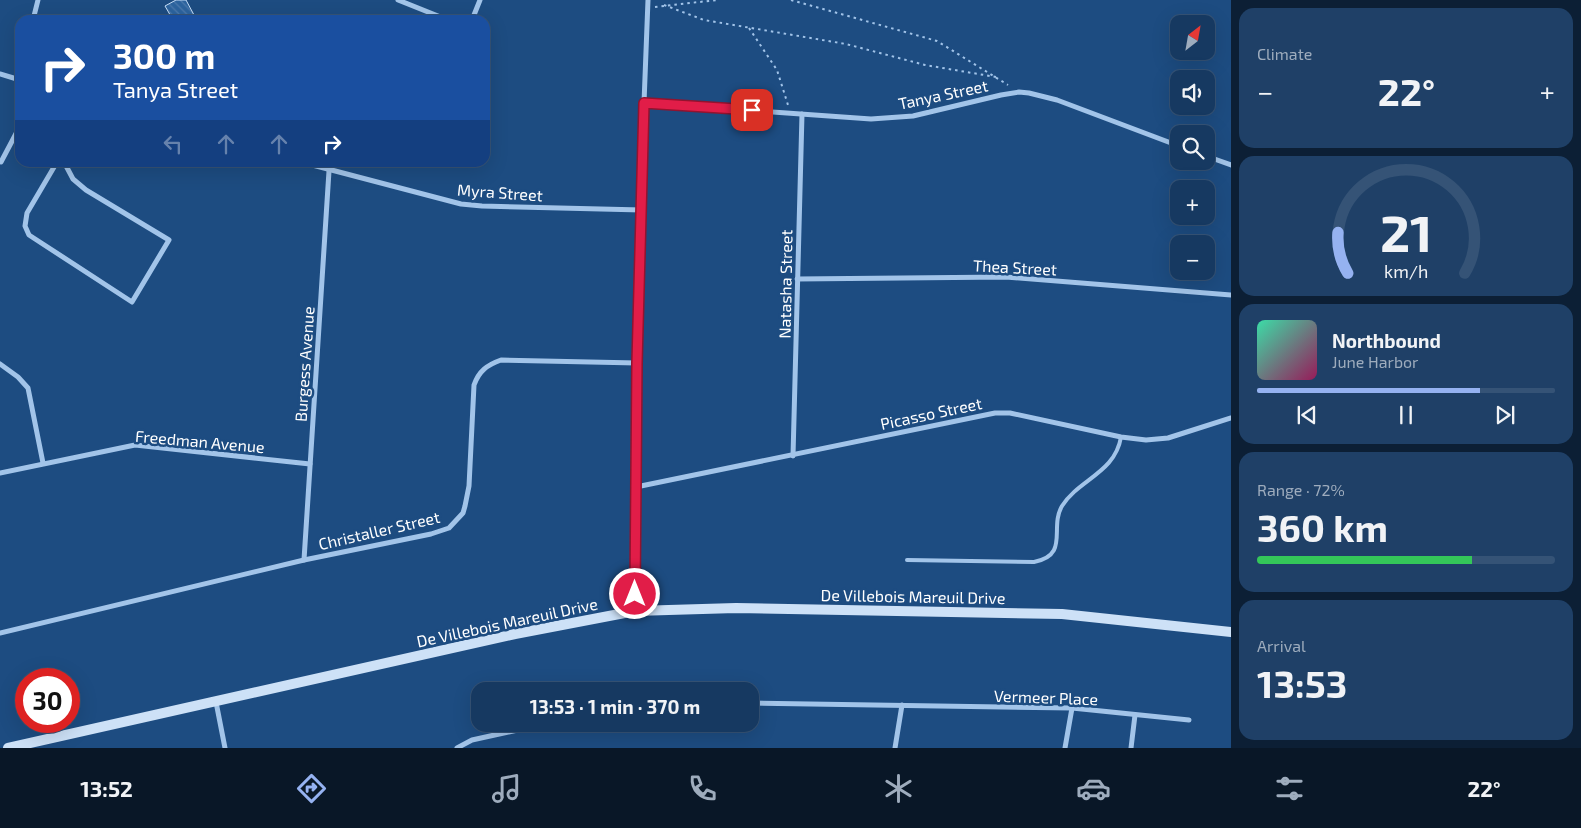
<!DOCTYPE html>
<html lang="en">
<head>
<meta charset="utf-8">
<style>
	:root { --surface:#163961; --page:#1f4067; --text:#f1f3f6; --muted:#9eacbd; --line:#355376; --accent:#95b2f1 }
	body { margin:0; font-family:"Exo 2",sans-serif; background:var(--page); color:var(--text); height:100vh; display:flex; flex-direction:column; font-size:19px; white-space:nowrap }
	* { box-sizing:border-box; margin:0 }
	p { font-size:16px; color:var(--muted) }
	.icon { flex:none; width:28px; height:28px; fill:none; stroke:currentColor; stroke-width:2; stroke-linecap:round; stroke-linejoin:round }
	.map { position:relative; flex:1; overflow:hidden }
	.side { display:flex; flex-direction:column; gap:8px; padding:8px; background:#0c1f35; width:350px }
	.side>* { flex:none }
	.hud { position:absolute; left:15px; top:15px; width:475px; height:152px; border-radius:15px; box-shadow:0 5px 20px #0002,0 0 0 1px var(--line); background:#1a4fa0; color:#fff; overflow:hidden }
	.needle { width:32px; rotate:31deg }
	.controls { position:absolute; left:1170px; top:15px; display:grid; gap:10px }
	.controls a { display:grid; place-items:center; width:45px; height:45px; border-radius:10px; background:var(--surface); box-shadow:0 5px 20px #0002,0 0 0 1px var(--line); font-size:25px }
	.speed { position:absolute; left:15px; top:668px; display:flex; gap:10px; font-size:25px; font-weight:700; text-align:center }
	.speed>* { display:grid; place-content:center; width:65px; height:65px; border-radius:50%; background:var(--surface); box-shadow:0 5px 20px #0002,0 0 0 1px var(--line); line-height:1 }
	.speed .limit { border:8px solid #d22; background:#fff; color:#111 }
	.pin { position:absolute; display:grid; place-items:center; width:42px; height:42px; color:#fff; margin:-21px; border-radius:10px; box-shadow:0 2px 8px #0006 }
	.me { position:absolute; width:55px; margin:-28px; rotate:0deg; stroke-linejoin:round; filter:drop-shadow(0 0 4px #0008) }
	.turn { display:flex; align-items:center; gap:18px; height:105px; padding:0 15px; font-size:22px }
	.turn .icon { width:65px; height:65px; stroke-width:2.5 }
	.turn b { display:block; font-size:35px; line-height:42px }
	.lanes { display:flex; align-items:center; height:48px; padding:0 15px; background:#0003; justify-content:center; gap:25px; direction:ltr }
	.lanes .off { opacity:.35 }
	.big { font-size:38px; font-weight:700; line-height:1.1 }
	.side .tile { flex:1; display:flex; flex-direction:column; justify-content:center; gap:8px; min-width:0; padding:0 18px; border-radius:15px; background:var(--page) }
	.side .dial { align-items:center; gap:0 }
	.dial svg { height:130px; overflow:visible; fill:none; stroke:var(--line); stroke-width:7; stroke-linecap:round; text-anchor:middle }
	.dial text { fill:var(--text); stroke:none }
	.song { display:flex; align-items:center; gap:15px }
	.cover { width:60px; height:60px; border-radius:8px; background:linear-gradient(135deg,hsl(160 70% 55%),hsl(330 70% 35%)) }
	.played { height:5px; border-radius:2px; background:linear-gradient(90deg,var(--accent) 75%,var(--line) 75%) }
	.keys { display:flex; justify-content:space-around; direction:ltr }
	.heat { display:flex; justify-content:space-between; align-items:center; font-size:28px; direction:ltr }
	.charge { height:8px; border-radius:4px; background:linear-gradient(90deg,#34c759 72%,var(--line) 0) }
	.trip { position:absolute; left:471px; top:682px; width:288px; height:50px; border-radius:15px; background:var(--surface); box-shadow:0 5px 20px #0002,0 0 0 1px var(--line); font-weight:700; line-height:50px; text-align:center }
	.tab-bar { display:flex; height:80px; justify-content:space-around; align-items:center; background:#091727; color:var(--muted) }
	.tab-bar .icon { width:35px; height:35px }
	.tab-bar .on { color:var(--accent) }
	.tab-bar b { font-size:22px; color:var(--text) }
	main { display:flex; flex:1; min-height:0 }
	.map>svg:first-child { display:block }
	.building { fill:url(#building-back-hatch); stroke:#c6def7 }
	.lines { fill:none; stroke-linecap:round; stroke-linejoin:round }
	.path { stroke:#a2c4e9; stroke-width:2; stroke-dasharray:2.5 4; stroke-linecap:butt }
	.lane { stroke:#a2c4e9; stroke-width:4 }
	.street { stroke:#a2c4e9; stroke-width:5 }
	.secondary { stroke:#cde1f7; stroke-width:10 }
	.route-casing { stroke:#92132f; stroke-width:12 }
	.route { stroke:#e11d48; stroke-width:9 }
	.labels { text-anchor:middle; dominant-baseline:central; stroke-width:5; stroke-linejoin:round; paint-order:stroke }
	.street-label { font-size:16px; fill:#fff; stroke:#1d4c81 }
</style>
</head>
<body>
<main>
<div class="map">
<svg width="1231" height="748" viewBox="0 0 1231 748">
	<defs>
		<pattern id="building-back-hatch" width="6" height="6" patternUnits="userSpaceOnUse" patternTransform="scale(1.25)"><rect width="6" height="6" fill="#2c639e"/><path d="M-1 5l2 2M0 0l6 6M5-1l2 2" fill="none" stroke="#4c7aad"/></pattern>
	</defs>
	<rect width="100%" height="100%" fill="#1d4c81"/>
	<path class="building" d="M176,0H186L194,15L185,20H173L165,6Z"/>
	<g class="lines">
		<g class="path">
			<path d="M791,0L937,41L1008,85"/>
			<path d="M664,5L704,20L846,44L925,65L996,77"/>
			<path d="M655,7L717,0"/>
			<path d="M749,28L777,70L788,105"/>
		</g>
		<path class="lane" d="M907,560L1034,562C1070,555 1049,528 1062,506C1079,479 1115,473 1121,437"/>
		<g class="street">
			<path d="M398,0L448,20"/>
			<path d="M33,20L38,0"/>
			<path d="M472,20L480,0"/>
			<path d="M0,74L20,80"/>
			<path d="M17,79L20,67"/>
			<path d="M644,103L871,119L913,116L1001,95L1019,92L1029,93L1057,100L1179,146"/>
			<path d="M1206,156L1231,165"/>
			<path d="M1,162L20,126"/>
			<path d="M57,162L27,213L25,226L29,235L132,302L169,240L86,190L73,179L64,162"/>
			<path d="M301,162L461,204L482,206L642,210"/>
			<path d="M797,279L1006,277L1231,295"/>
			<path d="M0,364L18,377L28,388L43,463"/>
			<path d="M793,456L802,114"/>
			<path d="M0,473L135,445L310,464"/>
			<path d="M636,487L995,413H1010L1121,437L1146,440L1168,438L1231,418"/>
			<path d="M304,560L329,171"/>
			<path d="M635,611L637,363L644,103L648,0"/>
			<path d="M0,633L304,560L431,534L449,528L463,513L465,506L469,486L474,385C479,371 487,365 501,360L637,363"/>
			<path d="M216,702L225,748"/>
			<path d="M750,703L1072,708L1189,720"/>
			<path d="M457,748L472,740L545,724"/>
			<path d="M895,748L902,705"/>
			<path d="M1065,748L1072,708"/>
			<path d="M1131,748L1135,715"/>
		</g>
		<path class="secondary" d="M8,748L515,634L635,611L736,608L1062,614L1231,632"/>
	</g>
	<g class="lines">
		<defs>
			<path id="route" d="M635,594L637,363L644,103L752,110"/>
		</defs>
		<use href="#route" class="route-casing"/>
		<use href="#route" class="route"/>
	</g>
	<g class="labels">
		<g class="street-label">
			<text transform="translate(943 94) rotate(-12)">Tanya Street</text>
			<text transform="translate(500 192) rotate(4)">Myra Street</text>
			<text transform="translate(1015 267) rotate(3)">Thea Street</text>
			<text transform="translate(785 284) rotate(-89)">Natasha Street</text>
			<text transform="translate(304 364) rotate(-86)">Burgess Avenue</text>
			<text transform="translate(931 413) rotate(-12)">Picasso Street</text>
			<text transform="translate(200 441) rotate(5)">Freedman Avenue</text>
			<text transform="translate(379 530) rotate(-13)">Christaller Street</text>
			<text transform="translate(913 596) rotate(1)">De Villebois Mareuil Drive</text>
			<text transform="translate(507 622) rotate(-12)">De Villebois Mareuil Drive</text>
			<text transform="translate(1046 697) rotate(2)">Vermeer Place</text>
		</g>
	</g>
</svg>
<div class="controls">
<a><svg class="needle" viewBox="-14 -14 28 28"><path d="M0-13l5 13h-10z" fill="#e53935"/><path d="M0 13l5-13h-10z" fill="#9eacbd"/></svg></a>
<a><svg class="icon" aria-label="sound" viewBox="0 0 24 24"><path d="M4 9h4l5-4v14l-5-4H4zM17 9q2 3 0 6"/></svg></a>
<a><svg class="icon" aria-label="search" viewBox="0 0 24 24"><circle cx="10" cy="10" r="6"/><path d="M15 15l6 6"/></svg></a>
<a>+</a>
<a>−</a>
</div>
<div class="speed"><div class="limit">30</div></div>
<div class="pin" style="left:752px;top:110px;background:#d93025"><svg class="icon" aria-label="arrive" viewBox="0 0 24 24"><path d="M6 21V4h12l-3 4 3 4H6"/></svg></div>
<svg class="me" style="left:635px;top:594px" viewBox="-20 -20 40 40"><circle r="17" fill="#e11d48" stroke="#fff" stroke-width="3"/><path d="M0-11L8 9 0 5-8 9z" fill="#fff"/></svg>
<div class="trip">13:53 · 1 min · 370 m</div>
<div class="hud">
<div class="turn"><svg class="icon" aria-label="right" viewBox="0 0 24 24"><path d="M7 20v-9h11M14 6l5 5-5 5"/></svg><div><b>300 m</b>Tanya Street</div></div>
<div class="lanes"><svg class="icon off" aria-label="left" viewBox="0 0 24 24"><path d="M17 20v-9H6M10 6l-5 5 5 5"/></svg><svg class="icon off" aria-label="ahead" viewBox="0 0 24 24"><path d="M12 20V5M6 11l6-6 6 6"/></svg><svg class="icon off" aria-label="ahead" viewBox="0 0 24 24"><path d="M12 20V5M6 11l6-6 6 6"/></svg><svg class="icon" aria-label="right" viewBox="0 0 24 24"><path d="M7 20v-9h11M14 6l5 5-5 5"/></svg></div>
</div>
</div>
<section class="side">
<div class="tile"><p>Climate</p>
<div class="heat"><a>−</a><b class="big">22°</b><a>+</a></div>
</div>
<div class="tile dial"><svg viewBox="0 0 100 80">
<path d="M14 69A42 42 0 1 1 86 69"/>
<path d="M14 69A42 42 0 0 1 8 44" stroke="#95b2f1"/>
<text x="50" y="56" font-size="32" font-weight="700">21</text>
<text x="50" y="72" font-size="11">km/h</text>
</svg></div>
<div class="tile">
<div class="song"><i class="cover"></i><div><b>Northbound</b><p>June Harbor</p></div></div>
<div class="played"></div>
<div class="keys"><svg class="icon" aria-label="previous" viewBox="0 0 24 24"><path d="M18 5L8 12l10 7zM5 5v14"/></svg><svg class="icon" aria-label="pause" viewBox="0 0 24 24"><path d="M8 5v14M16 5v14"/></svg><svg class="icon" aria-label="next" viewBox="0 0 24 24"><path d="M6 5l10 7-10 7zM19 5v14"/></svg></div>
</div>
<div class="tile"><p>Range · 72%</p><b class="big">360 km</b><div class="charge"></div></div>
<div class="tile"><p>Arrival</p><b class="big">13:53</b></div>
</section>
</main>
<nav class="tab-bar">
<b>13:52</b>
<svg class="icon on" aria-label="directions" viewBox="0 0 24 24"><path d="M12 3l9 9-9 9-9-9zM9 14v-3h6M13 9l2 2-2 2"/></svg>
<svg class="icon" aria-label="music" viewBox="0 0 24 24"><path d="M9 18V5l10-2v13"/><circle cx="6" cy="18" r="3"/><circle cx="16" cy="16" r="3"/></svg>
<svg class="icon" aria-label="phone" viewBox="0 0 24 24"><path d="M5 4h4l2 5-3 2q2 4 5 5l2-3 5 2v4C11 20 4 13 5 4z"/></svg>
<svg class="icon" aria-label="climate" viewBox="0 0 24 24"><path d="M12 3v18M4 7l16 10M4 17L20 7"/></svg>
<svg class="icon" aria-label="car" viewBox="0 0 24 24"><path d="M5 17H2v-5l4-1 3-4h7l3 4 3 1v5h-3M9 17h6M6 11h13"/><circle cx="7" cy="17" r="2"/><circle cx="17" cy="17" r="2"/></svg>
<svg class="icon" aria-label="filters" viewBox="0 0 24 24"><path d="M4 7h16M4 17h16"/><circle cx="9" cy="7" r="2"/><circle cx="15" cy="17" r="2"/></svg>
<b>22°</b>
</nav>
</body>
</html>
